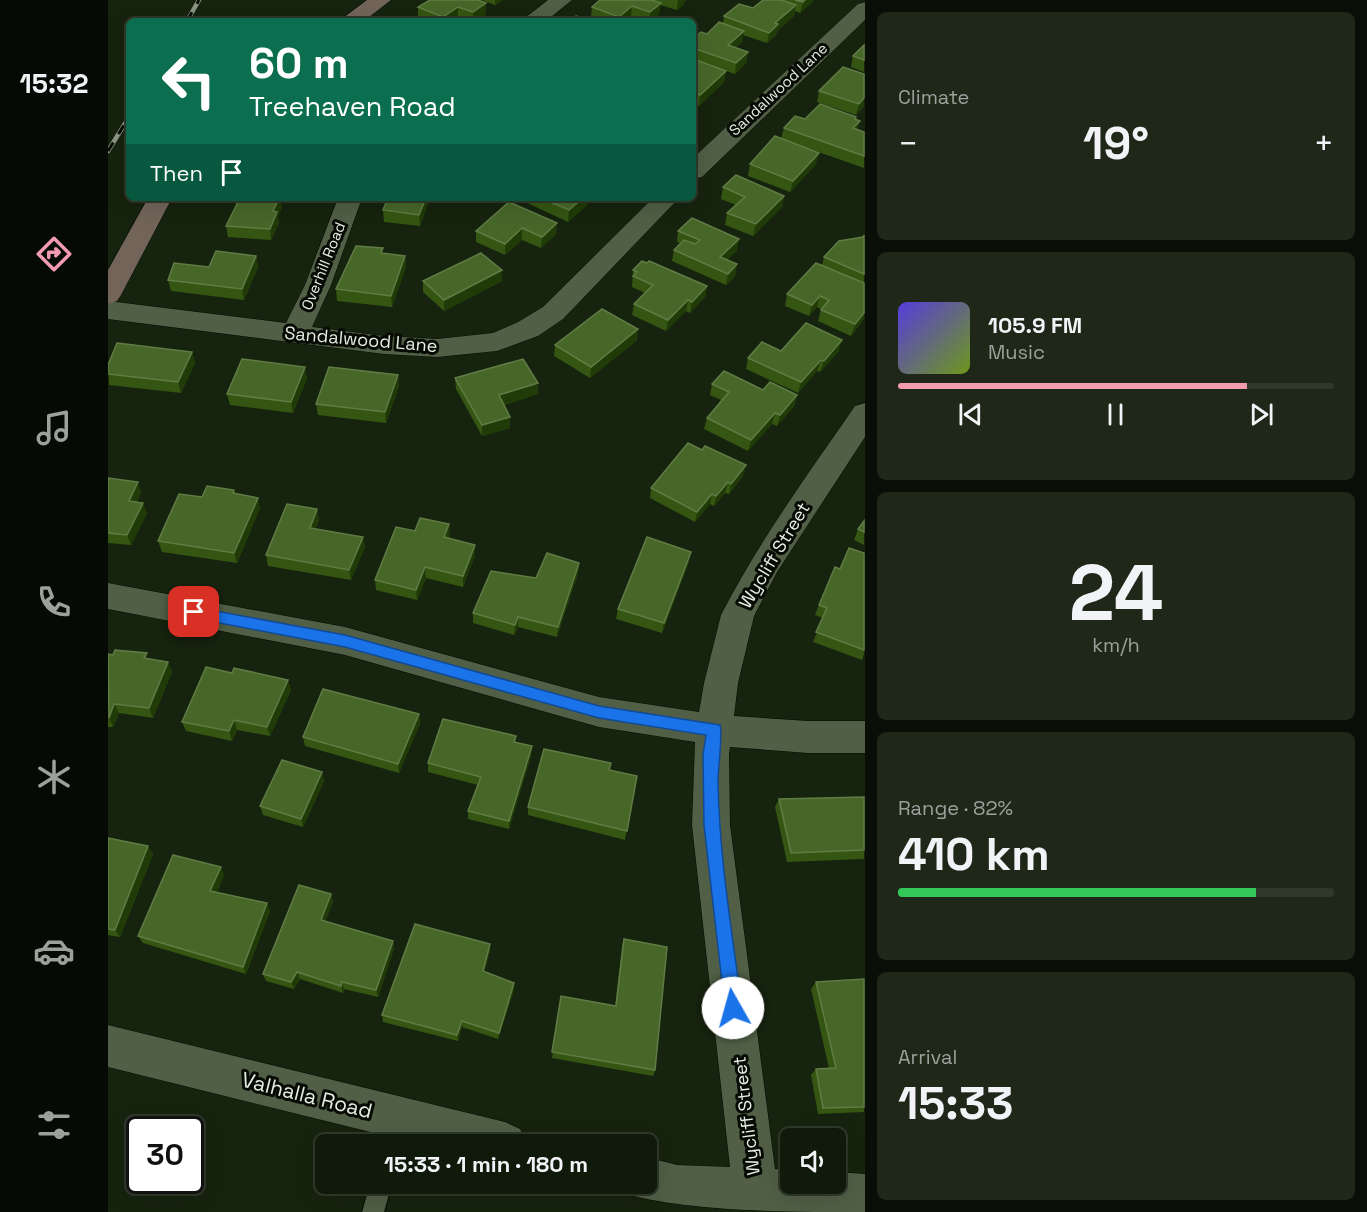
<!DOCTYPE html>
<html lang="en">
<head>
<meta charset="utf-8">
<style>
	:root { --surface:#101a0a; --page:#1e2718; --text:#f1f3f6; --muted:#9ca19c; --line:#30382b; --accent:#f29aaf }
	body { margin:0; font-family:"Space Grotesk",sans-serif; background:var(--page); color:var(--text); height:100vh; display:flex; flex-direction:column; font-size:22px; white-space:nowrap }
	* { box-sizing:border-box; margin:0 }
	p { font-size:20px; color:var(--muted) }
	.icon { flex:none; width:33px; height:33px; fill:none; stroke:currentColor; stroke-width:2; stroke-linecap:round; stroke-linejoin:round }
	.map { position:relative; flex:1; overflow:hidden }
	.panel { display:flex; flex-direction:column; gap:12px; padding:12px; background:#090e06; width:502px }
	.panel>* { flex:none }
	.banner { position:absolute; left:18px; top:18px; width:570px; height:183px; border-radius:9px; box-shadow:0 6px 24px #0002,0 0 0 2px var(--line); background:#0b6e4f; color:#fff; overflow:hidden }
	.buttons { position:absolute; left:672px; top:1128px; display:grid; gap:12px }
	.buttons a { display:grid; place-items:center; width:66px; height:66px; border-radius:9px; background:var(--surface); box-shadow:0 6px 24px #0002,0 0 0 2px var(--line); font-size:30px }
	.speed { position:absolute; left:18px; top:1116px; display:flex; gap:12px; font-size:30px; font-weight:700; text-align:center }
	.speed>* { display:grid; place-content:center; width:78px; height:78px; border-radius:50%; background:var(--surface); box-shadow:0 6px 24px #0002,0 0 0 2px var(--line); line-height:1 }
	.speed .limit { border:3px solid #111; border-radius:9px; background:#fff; color:#111 }
	.pin { position:absolute; display:grid; place-items:center; width:51px; height:51px; color:#fff; margin:-26px; border-radius:12px; box-shadow:0 3px 9px #0006 }
	.me { position:absolute; width:66px; margin:-33px; rotate:353deg; stroke-linejoin:round; filter:drop-shadow(0 0 4px #0008) }
	.turn { display:flex; align-items:center; gap:21px; height:126px; padding:0 24px; font-size:27px }
	.turn .icon { width:78px; height:78px; stroke-width:2.5 }
	.turn b { display:block; font-size:42px; line-height:51px }
	.then { display:flex; align-items:center; height:57px; padding:0 24px; background:#0003; gap:12px; font-size:22px }
	.big { font-size:45px; font-weight:800; line-height:1.1 }
	.panel .widget { flex:1; display:flex; flex-direction:column; justify-content:center; gap:9px; min-width:0; padding:0 21px; border-radius:9px; background:var(--page) }
	.panel .dial { align-items:center; gap:0 }
	.dial b { font-size:78px; line-height:1 }
	.song { display:flex; align-items:center; gap:18px }
	.cover { width:72px; height:72px; border-radius:9px; background:linear-gradient(135deg,hsl(250 70% 55%),hsl(80 70% 35%)) }
	.played { height:6px; border-radius:3px; background:linear-gradient(90deg,var(--accent) 80%,var(--line) 80%) }
	.keys { display:flex; justify-content:space-around; direction:ltr }
	.heat { display:flex; justify-content:space-between; align-items:center; font-size:33px; direction:ltr }
	.charge { height:9px; border-radius:4px; background:linear-gradient(90deg,#34c759 82%,var(--line) 0) }
	.trip { position:absolute; left:207px; top:1134px; width:342px; height:60px; border-radius:9px; background:var(--surface); box-shadow:0 6px 24px #0002,0 0 0 2px var(--line); font-weight:800; line-height:60px; text-align:center }
	main { display:flex; flex:1; min-height:0 }
	.menu { display:flex; flex-direction:column; width:108px; justify-content:space-around; align-items:center; background:#060a04; color:var(--muted) }
	.menu .icon { width:42px; height:42px }
	.menu .selected { color:var(--accent) }
	.menu b { font-size:27px; color:var(--text) }
	.map>svg:first-child { display:block }
	.lines { fill:none; stroke-linecap:round; stroke-linejoin:round }
	.lane-casing { stroke:#030c00; stroke-width:2 }
	.street-casing { stroke:#030c00; stroke-width:1 }
	.secondary-casing { stroke:#030c00; stroke-width:1 }
	.lane { fill:#505f46; fill-rule:evenodd }
	.street { fill:#505f46; fill-rule:evenodd }
	.secondary { fill:#726459; fill-rule:evenodd }
	.rail-casing { stroke:#8a9583; stroke-width:4.5 }
	.rail { stroke:#060b04; stroke-width:3; stroke-dasharray:10; stroke-linecap:butt }
	.wall { fill:#345612 }
	.shaded-wall { fill:#203b07 }
	.building { fill:#476729; stroke:#607c45; stroke-width:1.5 }
	.route { fill:#1a73e8; stroke:#114b97; stroke-width:1.5 }
	.labels { text-anchor:middle; dominant-baseline:central; stroke-width:6; stroke-linejoin:round; paint-order:stroke }
	.far-street-label { font-size:15px; fill:#e5eee0; stroke:#060b04 }
	.street-label { font-size:18px; fill:#e5eee0; stroke:#060b04 }
	.near-street-label { font-size:21px; fill:#e5eee0; stroke:#060b04 }
</style>
</head>
<body>
<main>
<nav class="menu">
<b>15:32</b>
<svg class="icon selected" aria-label="directions" viewBox="0 0 24 24"><path d="M12 3l9 9-9 9-9-9zM9 14v-3h6M13 9l2 2-2 2"/></svg>
<svg class="icon" aria-label="music" viewBox="0 0 24 24"><path d="M9 18V5l10-2v13"/><circle cx="6" cy="18" r="3"/><circle cx="16" cy="16" r="3"/></svg>
<svg class="icon" aria-label="phone" viewBox="0 0 24 24"><path d="M5 4h4l2 5-3 2q2 4 5 5l2-3 5 2v4C11 20 4 13 5 4z"/></svg>
<svg class="icon" aria-label="climate" viewBox="0 0 24 24"><path d="M12 3v18M4 7l16 10M4 17L20 7"/></svg>
<svg class="icon" aria-label="car" viewBox="0 0 24 24"><path d="M5 17H2v-5l4-1 3-4h7l3 4 3 1v5h-3M9 17h6M6 11h13"/><circle cx="7" cy="17" r="2"/><circle cx="17" cy="17" r="2"/></svg>
<svg class="icon" aria-label="filters" viewBox="0 0 24 24"><path d="M4 7h16M4 17h16"/><circle cx="9" cy="7" r="2"/><circle cx="15" cy="17" r="2"/></svg>
</nav>
<div class="map">
<svg width="757" height="1212" viewBox="0 0 757 1212">
	<rect width="100%" height="100%" fill="#16230e"/>
	<g class="lines">
		<defs>
			<g id="lane">
				<path d="M291,1107L299,1110L302,1118L295,1144H273L283,1110Z"/>
				<path d="M262,1184H284L276,1212H254Z"/>
			</g>
			<g id="street">
				<path d="M440,0H464L438,21H413Z"/>
				<path d="M757,2V20L594,177L585,179V158L750,4Z"/>
				<path d="M230,198H254L223,285L204,327L276,336L329,339L385,333L410,322L435,307L545,198H571L455,319L430,336L389,351L329,357L276,354L0,319V301L178,323L197,285Z"/>
				<path d="M757,403V437L669,572L646,616L630,683L626,716L700,721H757V753H700L622,747L621,755L622,825L667,1169L682,1170V1184H728V1172L757,1174V1212C685,1212 587,1212 522,1195L518,1184H538V1157L569,1165L622,1167L584,825L587,742L491,727L237,655L0,609V583L237,627L491,697L591,712L596,683L613,615C651,541 700,474 747,406Z"/>
				<path d="M0,1025L397,1122L412,1129L419,1144H311L0,1067Z"/>
			</g>
			<g id="secondary">
				<path d="M259,0H283L256,21H231Z"/>
				<path d="M40,198H64L13,295L9,301L0,304V270Z"/>
			</g>
		</defs>
		<use href="#lane" class="lane-casing"/>
		<use href="#street" class="street-casing"/>
		<use href="#secondary" class="secondary-casing"/>
		<use href="#lane" class="lane"/>
		<use href="#street" class="street"/>
		<use href="#secondary" class="secondary"/>
		<defs>
			<g id="rail">
				<path d="M79,21L91,0"/>
				<path d="M0,151L21,117"/>
			</g>
		</defs>
		<use href="#rail" class="rail-casing"/>
		<use href="#rail" class="rail"/>
	</g>
	<g class="wall">
		<path d="M322,0L378,14L368,21H359L350,18L345,21H317L310,18V7Z"/>
		<path d="M374,0H395L387,5Z"/>
		<path d="M492,0H578L576,2V4L569,10L552,5L551,14L543,21H534L523,17L519,21H491L483,18L484,7Z"/>
		<path d="M653,0H705L704,2L692,13L687,11L686,16L669,31L668,35L659,43L635,35L634,42L627,48L640,52L638,63L627,74L590,61L618,71L616,82L591,106L585,103V62L588,60L585,59V39L599,34L615,24L616,16L645,8L654,0Z"/>
		<path d="M756,45V72L743,67L745,56Z"/>
		<path d="M711,91L756,106L748,115L709,102Z"/>
		<path d="M697,119H748L749,129L756,132V168L682,142L708,164L682,192L640,176L642,164L673,139L676,128Z"/>
		<path d="M615,187L676,196L674,207L645,236L617,225L619,213L628,205L613,199Z"/>
		<path d="M280,198H322L312,226L276,222L275,210Z"/>
		<path d="M415,198H480L479,205L460,222L415,201Z"/>
		<path d="M401,202L448,234L433,248L414,240L397,255L368,242V231Z"/>
		<path d="M174,207L170,216L171,223L163,240L120,237L118,226Z"/>
		<path d="M570,231L629,250L619,260L629,264L627,276L618,285L564,261L566,250L572,243L569,242Z"/>
		<path d="M756,235V319L743,336L710,321L713,309L709,307L701,316L677,306L679,294L714,265L716,257L755,237Z"/>
		<path d="M276,253L297,256L298,267L284,307L229,301L228,289Z"/>
		<path d="M148,256L150,267L136,300L63,291L60,280L101,267Z"/>
		<path d="M394,270V281L336,311L315,292V281Z"/>
		<path d="M525,270L599,286L597,297L582,313L578,311L558,331L524,315L526,304L537,293L524,287Z"/>
		<path d="M529,340L482,378L446,356L447,345Z"/>
		<path d="M673,351H731L712,372L709,371L690,393L638,369L640,358Z"/>
		<path d="M84,352L87,363L73,393L1,385L0,365Z"/>
		<path d="M290,375L291,386L278,423L210,415L208,404Z"/>
		<path d="M199,378L185,413L122,405L119,394Z"/>
		<path d="M347,378L430,394L396,405L402,428L374,436L348,389Z"/>
		<path d="M604,384L689,395L686,406L669,426L664,424L640,451L596,429L599,418L613,400L602,395Z"/>
		<path d="M635,476L621,494L617,493L606,506L602,504L587,522L542,498L543,488Z"/>
		<path d="M0,478L33,492L29,502L39,513L23,545L0,543Z"/>
		<path d="M126,490L127,493L152,508L129,563L54,552L50,541L94,497Z"/>
		<path d="M209,509L211,520L207,529L257,547L243,580L160,566L158,555Z"/>
		<path d="M756,521V545L746,540L750,529Z"/>
		<path d="M307,531L342,535L340,538L367,555L355,587L318,578L309,600L268,590L267,580Z"/>
		<path d="M756,553V654L754,660L705,642L715,618L707,615L711,605L732,569Z"/>
		<path d="M581,562L554,633L508,619L510,609Z"/>
		<path d="M471,563L470,573L449,637L410,627L406,635L365,623V613L428,578Z"/>
		<path d="M0,654L60,662L64,672L45,718L11,713L5,727H0Z"/>
		<path d="M183,690L162,736L129,730L124,741L78,731L74,722Z"/>
		<path d="M311,714L312,723L291,773L197,746L195,737Z"/>
		<path d="M408,736L407,743L423,756L401,829L360,819V811L370,785L320,772V763Z"/>
		<path d="M501,770L529,776L517,840L420,815V807Z"/>
		<path d="M214,772L216,781L195,827L155,815L152,806Z"/>
		<path d="M756,797V859L679,862L667,807L671,799Z"/>
		<path d="M0,838L45,854L12,937L0,935Z"/>
		<path d="M116,875L109,892L159,903L162,911L138,974L35,943L30,936Z"/>
		<path d="M223,894L225,902L217,921L285,941L286,948L270,997L236,989L235,993L192,979L186,989L158,981L155,974Z"/>
		<path d="M516,939L547,1070L545,1076L444,1058L453,996L507,1006L514,946Z"/>
		<path d="M382,951L376,972L406,983V990L390,1039L354,1027L350,1041L275,1022L274,1015Z"/>
		<path d="M756,979V1112L710,1114L703,1075L708,1069L721,1068L703,989L708,982Z"/>
	</g>
	<g class="shaded-wall">
		<path d="M387,0H395L387,5Z"/>
		<path d="M570,0H578L576,2V4L569,10Z"/>
		<path d="M697,0H705L704,2L692,13L695,2Z"/>
		<path d="M378,3V14L368,21H365V12Z"/>
		<path d="M553,3L551,14L543,21H541L542,12Z"/>
		<path d="M688,5L686,16L669,31L668,35L659,43L661,33L667,23Z"/>
		<path d="M524,6L523,17L519,21H511V17Z"/>
		<path d="M350,7V18L345,21H335V17Z"/>
		<path d="M636,31L634,42L618,56L620,45Z"/>
		<path d="M640,52L638,63L627,74L628,63Z"/>
		<path d="M618,71L616,82L591,106L592,95Z"/>
		<path d="M756,98V106L748,115L751,104Z"/>
		<path d="M752,121L749,132L745,128Z"/>
		<path d="M711,153L708,164L682,192L685,181Z"/>
		<path d="M676,196L674,207L645,236L648,224Z"/>
		<path d="M171,198H172L174,207L170,216L171,223L163,240L162,229L165,211Z"/>
		<path d="M318,198H322L312,226L311,215Z"/>
		<path d="M475,198H480L479,205L460,222L461,210Z"/>
		<path d="M449,223L448,234L433,248L434,237Z"/>
		<path d="M414,228V240L397,255V244Z"/>
		<path d="M631,239L629,250L610,268L612,257Z"/>
		<path d="M148,256L150,267L136,300L134,289Z"/>
		<path d="M297,256L298,267L284,307L283,296Z"/>
		<path d="M629,264L627,276L618,285L620,274Z"/>
		<path d="M394,270V281L336,311V300Z"/>
		<path d="M599,286L597,297L582,313L584,302Z"/>
		<path d="M712,296L709,307L701,316L704,305Z"/>
		<path d="M580,300L578,311L558,331L560,320Z"/>
		<path d="M756,313V319L743,336L747,324Z"/>
		<path d="M530,329L529,340L482,378L483,367Z"/>
		<path d="M734,340L731,351L712,372L716,361Z"/>
		<path d="M84,352L87,363L73,393L70,382Z"/>
		<path d="M713,360L709,371L690,393L693,382Z"/>
		<path d="M197,367L199,378L185,413L183,402Z"/>
		<path d="M290,375L291,386L278,423L277,412Z"/>
		<path d="M430,383V394L391,406V395Z"/>
		<path d="M689,395L686,406L669,426L672,415Z"/>
		<path d="M667,413L664,424L640,451L643,440Z"/>
		<path d="M402,417V428L374,436V425Z"/>
		<path d="M638,465L635,476L621,494L623,484Z"/>
		<path d="M30,482L33,492L25,512L21,501Z"/>
		<path d="M620,482L617,493L606,506L608,496Z"/>
		<path d="M604,494L602,504L587,522L589,512Z"/>
		<path d="M150,498L152,508L129,563L126,553Z"/>
		<path d="M35,503L39,513L23,545L19,535Z"/>
		<path d="M209,509L211,520L204,538L202,528Z"/>
		<path d="M341,524L342,535L337,547L336,537Z"/>
		<path d="M255,537L257,547L243,580L241,570Z"/>
		<path d="M367,545V555L355,587V576Z"/>
		<path d="M583,552L581,562L554,633L556,623Z"/>
		<path d="M471,563L470,573L449,637L450,627Z"/>
		<path d="M317,567L318,578L309,600L308,590Z"/>
		<path d="M410,617V627L406,635L407,625Z"/>
		<path d="M60,662L64,672L45,718L41,708Z"/>
		<path d="M180,680L183,690L162,736L159,727Z"/>
		<path d="M6,704L11,713L5,727L1,718Z"/>
		<path d="M311,714L312,723L291,773L290,764Z"/>
		<path d="M126,720L129,730L124,741L121,731Z"/>
		<path d="M424,746L423,756L401,829V821Z"/>
		<path d="M214,772L216,781L195,827L193,819Z"/>
		<path d="M40,846L45,854L12,937L7,930Z"/>
		<path d="M113,867L116,875L106,899L102,891Z"/>
		<path d="M223,894L225,902L215,928L213,920Z"/>
		<path d="M159,903L162,911L138,974L135,967Z"/>
		<path d="M285,941L286,948L270,997L268,990Z"/>
		<path d="M382,944V951L375,978V971Z"/>
		<path d="M189,972L192,979L186,989L183,982Z"/>
		<path d="M234,982L236,989L235,993L233,986Z"/>
		<path d="M406,983V990L390,1039L391,1033Z"/>
		<path d="M354,1021V1027L350,1041L349,1035Z"/>
	</g>
	<g class="building">
		<path d="M322,0H370L378,3L365,12L350,7L335,17L310,7Z"/>
		<path d="M492,0H544L553,3L542,12L524,6L511,17L484,7Z"/>
		<path d="M655,0H673L688,5L667,23L670,24L661,33L616,16L631,4L645,8Z"/>
		<path d="M687,0H697L695,2Z"/>
		<path d="M468,16L482,21H461Z"/>
		<path d="M611,22L636,31L620,45L640,52L628,63L585,48V39L593,32L599,34Z"/>
		<path d="M756,45V60L745,56Z"/>
		<path d="M588,60L618,71L592,95L585,92V62Z"/>
		<path d="M735,67L756,74V98L751,104L711,91Z"/>
		<path d="M712,104L748,117L747,119L752,121L745,128L756,132V156L676,128L687,116L697,119Z"/>
		<path d="M667,136L711,153L685,181L642,164Z"/>
		<path d="M628,175L676,196L648,224L619,213L637,197L615,187Z"/>
		<path d="M132,198H171L165,211L169,212L162,229L118,226Z"/>
		<path d="M280,198H318L311,215L275,210Z"/>
		<path d="M433,198H475L461,210Z"/>
		<path d="M401,202L449,223L434,237L414,228L397,244L368,231Z"/>
		<path d="M584,218L631,239L612,257L629,264L620,274L566,250L576,240L587,244L592,240L570,231Z"/>
		<path d="M756,235V274L716,257L731,241L755,237Z"/>
		<path d="M248,246L275,248L273,253L297,256L283,296L228,289Z"/>
		<path d="M108,251L148,256L134,289L60,280L66,263L101,267Z"/>
		<path d="M373,253L394,270L336,300L315,281Z"/>
		<path d="M534,261L539,263L541,261L599,286L584,302L580,300L560,320L526,304L545,285L525,276L529,272L525,270Z"/>
		<path d="M708,263L756,283V313L747,324L713,310L721,300L712,296L704,305L679,294Z"/>
		<path d="M494,309L530,329L483,367L447,345Z"/>
		<path d="M698,323L734,340L716,361L713,360L693,382L640,358L654,342L673,351Z"/>
		<path d="M9,343L84,352L70,382L0,374V365Z"/>
		<path d="M134,359L197,367L183,402L119,394Z"/>
		<path d="M415,359L430,383L391,395L402,417L374,425L347,378Z"/>
		<path d="M221,367L290,375L277,412L208,404Z"/>
		<path d="M616,371L655,390L662,382L689,395L672,415L667,413L643,440L599,418L621,392L604,384Z"/>
		<path d="M580,443L594,450L597,446L638,465L623,484L620,482L608,496L604,494L589,512L543,488Z"/>
		<path d="M0,478L30,482L21,501L35,503L19,535L0,533Z"/>
		<path d="M99,486L126,490L125,493L150,498L126,553L50,541L71,494L94,497Z"/>
		<path d="M179,504L209,509L202,528L255,537L241,570L158,555Z"/>
		<path d="M312,518L341,524L336,537L367,545L355,576L317,567L308,590L267,580L288,527L307,531Z"/>
		<path d="M756,521V532L750,529Z"/>
		<path d="M539,537L583,552L556,623L510,609Z"/>
		<path d="M741,548L756,553V650L708,632L719,608L711,605L727,567L732,569Z"/>
		<path d="M439,553L471,563L450,627L410,617L407,625L365,613L383,571L428,578Z"/>
		<path d="M7,650L39,653L36,658L60,662L41,708L6,704L1,718L0,654L5,655Z"/>
		<path d="M98,667L124,673L126,668L180,680L159,727L126,720L121,731L74,722Z"/>
		<path d="M215,689L311,714L290,764L195,737Z"/>
		<path d="M335,719L408,736L406,742L424,746L401,821L360,811L373,777L320,763Z"/>
		<path d="M436,749L503,763L501,770L529,776L519,831L420,807Z"/>
		<path d="M174,760L214,772L193,819L152,806Z"/>
		<path d="M756,797V850L683,853L671,799Z"/>
		<path d="M0,838L40,846L7,930L0,929Z"/>
		<path d="M65,855L113,867L102,891L159,903L135,967L30,936Z"/>
		<path d="M191,885L223,894L213,920L285,941L268,990L234,982L233,986L189,972L183,982L155,974Z"/>
		<path d="M307,924L382,944L375,971L406,983L391,1033L354,1021L349,1035L274,1015Z"/>
		<path d="M516,939L559,947L547,1070L444,1052L453,996L508,1006Z"/>
		<path d="M756,979V1107L715,1108L708,1069L728,1068L708,982Z"/>
	</g>
	<path class="route" d="M86,607L237,635L491,706L612,725C615,732 610,769 610,780C611,856 624,932 634,1008L631,1014L625,1017L619,1014L617,1008L596,825L595,755L598,735L491,718L237,647L86,618L79,612Z"/>
	<g class="labels">
		<g class="far-street-label">
			<text transform="translate(670 89) rotate(-43)">Sandalwood Lane</text>
			<text transform="translate(215 266) rotate(-68)">Overhill Road</text>
		</g>
		<g class="street-label">
			<text transform="translate(253 339) rotate(5)">Sandalwood Lane</text>
			<text transform="translate(666 555) rotate(-59)">Wycliff Street</text>
			<text transform="translate(638 1116) rotate(-97)">Wycliff Street</text>
		</g>
		<g class="near-street-label">
			<text transform="translate(199 1095) rotate(14)">Valhalla Road</text>
		</g>
	</g>
</svg>
<div class="buttons">
<a><svg class="icon" aria-label="sound" viewBox="0 0 24 24"><path d="M4 9h4l5-4v14l-5-4H4zM17 9q2 3 0 6"/></svg></a>
</div>
<div class="speed"><div class="limit">30</div></div>
<div class="pin" style="left:86px;top:612px;background:#d93025"><svg class="icon" aria-label="arrive" viewBox="0 0 24 24"><path d="M6 21V4h12l-3 4 3 4H6"/></svg></div>
<svg class="me" style="left:625px;top:1008px" viewBox="-20 -20 40 40"><circle r="19" fill="#fff"/><path d="M0-13L10 11 0 6-10 11z" fill="#1a73e8"/></svg>
<div class="trip">15:33 · 1 min · 180 m</div>
<div class="banner">
<div class="turn"><svg class="icon" aria-label="left" viewBox="0 0 24 24"><path d="M17 20v-9H6M10 6l-5 5 5 5"/></svg><div><b>60 m</b>Treehaven Road</div></div>
<div class="then">Then<svg class="icon" aria-label="arrive" viewBox="0 0 24 24"><path d="M6 21V4h12l-3 4 3 4H6"/></svg></div>
</div>
</div>
<section class="panel">
<div class="widget"><p>Climate</p>
<div class="heat"><a>−</a><b class="big">19°</b><a>+</a></div>
</div>
<div class="widget">
<div class="song"><i class="cover"></i><div><b>105.9 FM</b><p>Music</p></div></div>
<div class="played"></div>
<div class="keys"><svg class="icon" aria-label="previous" viewBox="0 0 24 24"><path d="M18 5L8 12l10 7zM5 5v14"/></svg><svg class="icon" aria-label="pause" viewBox="0 0 24 24"><path d="M8 5v14M16 5v14"/></svg><svg class="icon" aria-label="next" viewBox="0 0 24 24"><path d="M6 5l10 7-10 7zM19 5v14"/></svg></div>
</div>
<div class="widget dial"><b>24</b><p>km/h</p></div>
<div class="widget"><p>Range · 82%</p><b class="big">410 km</b><div class="charge"></div></div>
<div class="widget"><p>Arrival</p><b class="big">15:33</b></div>
</section>
</main>
</body>
</html>
